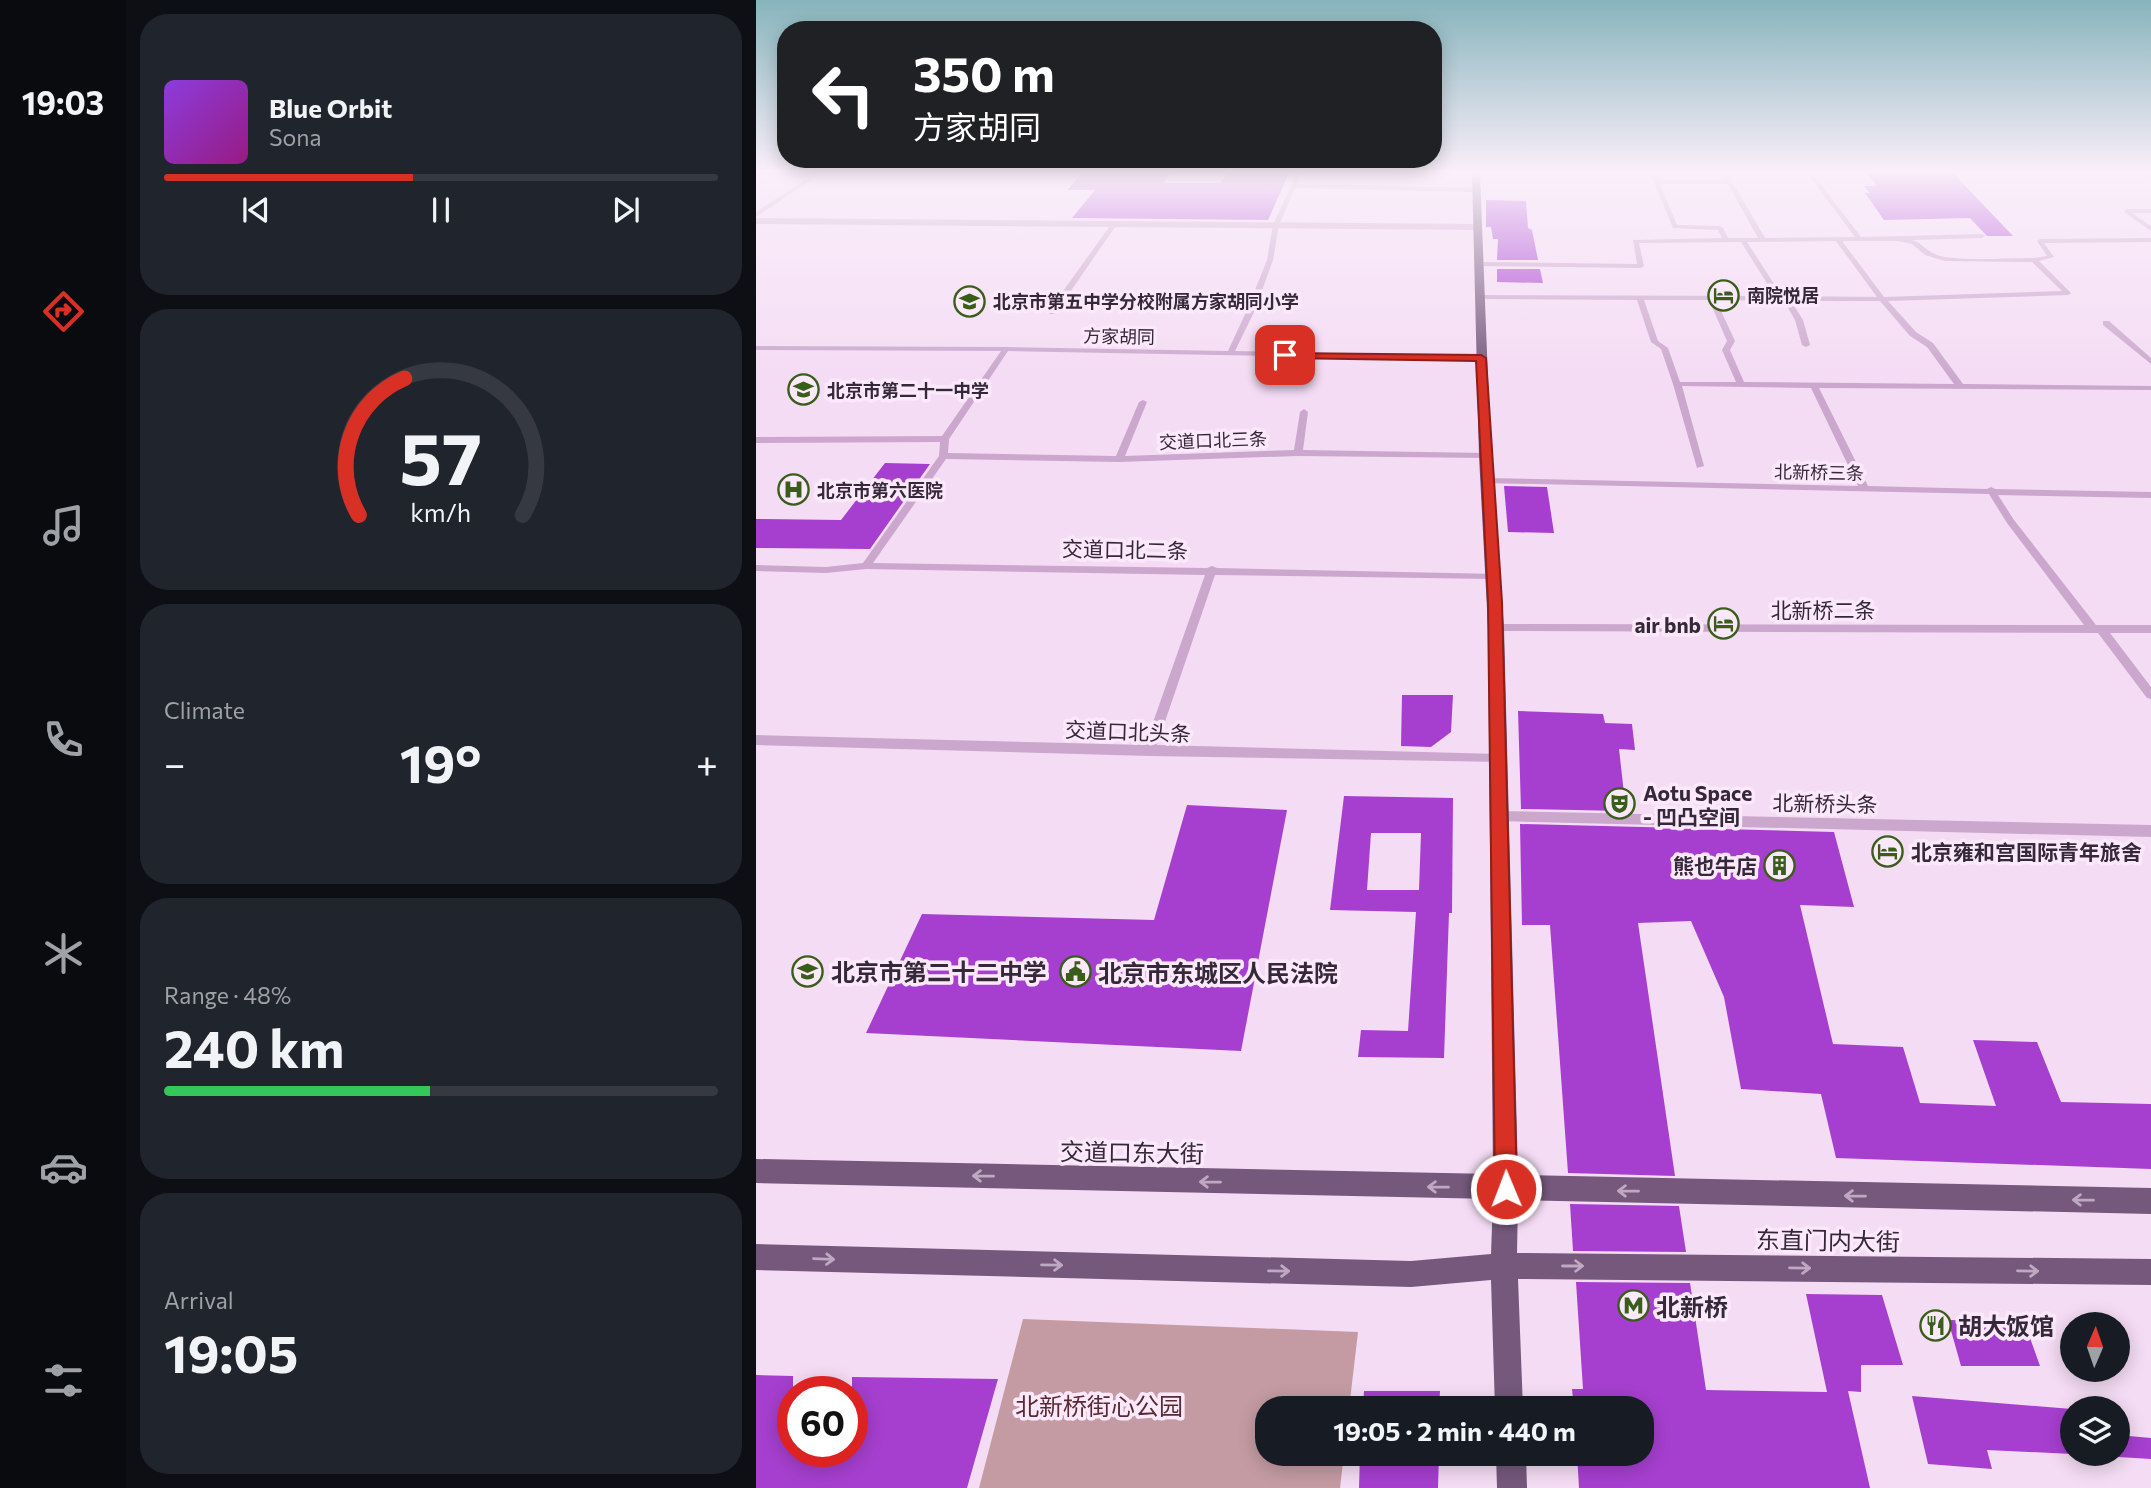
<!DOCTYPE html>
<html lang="en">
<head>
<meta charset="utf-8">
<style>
	:root { --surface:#171b24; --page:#20242c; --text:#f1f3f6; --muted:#9ea1a6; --line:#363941; --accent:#d93025 }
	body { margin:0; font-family:Commissioner,"Noto Sans SC",sans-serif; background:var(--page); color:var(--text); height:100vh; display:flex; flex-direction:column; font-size:26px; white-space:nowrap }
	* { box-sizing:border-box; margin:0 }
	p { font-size:23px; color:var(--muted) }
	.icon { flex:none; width:38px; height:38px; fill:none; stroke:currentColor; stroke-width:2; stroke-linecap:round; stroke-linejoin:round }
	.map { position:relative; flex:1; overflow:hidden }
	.details { display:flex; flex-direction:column; gap:14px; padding:14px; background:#0d0f14; width:630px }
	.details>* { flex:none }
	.top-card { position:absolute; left:21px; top:21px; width:665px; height:147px; border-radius:28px; box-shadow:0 4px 18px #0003; background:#202124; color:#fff; overflow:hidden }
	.needle { width:46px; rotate:2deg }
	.tools { position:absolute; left:1304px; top:1312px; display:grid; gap:14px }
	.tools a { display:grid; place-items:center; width:70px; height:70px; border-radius:50%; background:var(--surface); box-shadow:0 4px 18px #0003; font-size:35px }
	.speed { position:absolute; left:21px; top:1376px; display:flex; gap:14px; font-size:35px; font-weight:700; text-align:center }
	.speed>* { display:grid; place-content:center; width:91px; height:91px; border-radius:50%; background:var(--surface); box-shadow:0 4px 18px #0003; line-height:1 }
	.speed .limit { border:10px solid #d22; background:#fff; color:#111 }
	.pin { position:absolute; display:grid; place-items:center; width:60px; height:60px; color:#fff; margin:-30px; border-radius:14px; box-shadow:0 4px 10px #0006 }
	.me { position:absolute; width:77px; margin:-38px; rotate:359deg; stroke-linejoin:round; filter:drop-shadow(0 0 5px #0008) }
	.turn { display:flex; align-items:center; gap:24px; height:147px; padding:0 21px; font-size:32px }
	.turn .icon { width:91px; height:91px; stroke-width:2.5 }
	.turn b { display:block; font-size:49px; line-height:60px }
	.big { font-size:52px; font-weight:700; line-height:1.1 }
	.details .widget { flex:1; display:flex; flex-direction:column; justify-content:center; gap:10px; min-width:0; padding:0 24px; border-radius:28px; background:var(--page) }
	.details .dial { align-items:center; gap:0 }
	.dial svg { height:182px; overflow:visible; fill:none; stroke:var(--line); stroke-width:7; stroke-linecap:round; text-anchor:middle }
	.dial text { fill:var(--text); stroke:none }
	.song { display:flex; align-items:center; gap:21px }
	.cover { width:84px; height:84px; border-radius:10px; background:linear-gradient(135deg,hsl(270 70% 55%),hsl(310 70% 35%)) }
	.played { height:7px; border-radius:4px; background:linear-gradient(90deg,var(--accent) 45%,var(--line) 45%) }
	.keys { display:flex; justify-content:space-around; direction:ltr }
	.heat { display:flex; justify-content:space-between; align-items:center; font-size:38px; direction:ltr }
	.charge { height:10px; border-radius:5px; background:linear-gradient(90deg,#34c759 48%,var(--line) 0) }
	.trip { position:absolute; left:499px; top:1396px; width:399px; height:70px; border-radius:28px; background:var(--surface); box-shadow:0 4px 18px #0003; font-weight:700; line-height:70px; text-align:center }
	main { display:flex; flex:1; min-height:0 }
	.menu { display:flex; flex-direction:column; width:126px; justify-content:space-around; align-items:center; background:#090b0e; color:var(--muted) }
	.menu .icon { width:49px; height:49px }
	.menu .active { color:var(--accent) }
	.menu b { font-size:32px; color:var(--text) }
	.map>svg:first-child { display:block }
	.green { fill:#c49ba3 }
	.building { fill:#a63fcf; fill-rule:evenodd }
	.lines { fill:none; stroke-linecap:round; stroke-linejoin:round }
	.service { fill:#cba7cd; fill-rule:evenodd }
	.minor { fill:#cba7cd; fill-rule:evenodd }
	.primary { fill:#75587c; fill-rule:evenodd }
	.oneway { stroke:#bfa8c2 }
	.route { fill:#d93025; stroke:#8d1f18; stroke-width:2 }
	.labels { text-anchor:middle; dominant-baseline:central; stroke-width:7; stroke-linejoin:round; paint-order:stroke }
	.far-poi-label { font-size:18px; font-weight:bold; fill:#352839; stroke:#fbe9fb; text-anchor:start }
	.far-street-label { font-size:18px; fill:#352839; stroke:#fbe9fb }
	.street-label { font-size:21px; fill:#352839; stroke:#fbe9fb }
	.poi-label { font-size:21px; font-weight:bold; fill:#352839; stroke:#fbe9fb; text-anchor:end }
	.near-poi-label { font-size:24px; font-weight:bold; fill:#352839; stroke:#fbe9fb; text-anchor:start }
	.near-street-label { font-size:24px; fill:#352839; stroke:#fbe9fb }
	.near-park-label { font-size:24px; fill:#592a31; stroke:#fbe9fb }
</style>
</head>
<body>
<main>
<nav class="menu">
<b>19:03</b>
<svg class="icon active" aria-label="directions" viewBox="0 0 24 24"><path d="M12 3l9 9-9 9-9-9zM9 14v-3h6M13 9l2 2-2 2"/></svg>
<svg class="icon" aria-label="music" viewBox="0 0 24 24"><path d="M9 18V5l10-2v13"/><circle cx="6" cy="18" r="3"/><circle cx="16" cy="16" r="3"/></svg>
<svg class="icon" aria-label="phone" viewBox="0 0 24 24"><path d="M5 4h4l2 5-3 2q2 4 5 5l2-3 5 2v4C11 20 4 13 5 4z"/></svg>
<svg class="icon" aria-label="climate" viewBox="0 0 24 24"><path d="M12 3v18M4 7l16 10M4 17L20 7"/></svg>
<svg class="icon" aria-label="car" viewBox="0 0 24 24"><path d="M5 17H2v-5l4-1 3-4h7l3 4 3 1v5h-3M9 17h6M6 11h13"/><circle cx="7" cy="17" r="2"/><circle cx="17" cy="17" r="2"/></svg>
<svg class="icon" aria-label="filters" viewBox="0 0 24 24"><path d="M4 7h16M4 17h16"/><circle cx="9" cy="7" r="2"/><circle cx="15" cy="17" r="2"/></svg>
</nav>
<section class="details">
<div class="widget">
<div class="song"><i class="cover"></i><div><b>Blue Orbit</b><p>Sona</p></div></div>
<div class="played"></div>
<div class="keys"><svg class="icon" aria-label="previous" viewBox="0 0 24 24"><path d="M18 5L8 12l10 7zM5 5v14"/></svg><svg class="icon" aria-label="pause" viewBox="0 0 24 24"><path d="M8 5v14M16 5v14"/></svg><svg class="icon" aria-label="next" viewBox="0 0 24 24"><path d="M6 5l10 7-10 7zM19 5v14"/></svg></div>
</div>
<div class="widget dial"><svg viewBox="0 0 100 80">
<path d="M14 69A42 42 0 1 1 86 69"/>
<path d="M14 69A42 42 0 0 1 34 9" stroke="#d93025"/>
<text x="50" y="56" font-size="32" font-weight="700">57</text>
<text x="50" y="72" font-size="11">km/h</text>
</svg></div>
<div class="widget"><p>Climate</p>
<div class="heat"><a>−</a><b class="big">19°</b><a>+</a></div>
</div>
<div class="widget"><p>Range · 48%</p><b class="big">240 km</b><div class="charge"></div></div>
<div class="widget"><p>Arrival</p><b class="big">19:05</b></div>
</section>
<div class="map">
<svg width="1395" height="1488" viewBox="0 0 1395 1488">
	<rect width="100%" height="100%" fill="#f4dcf4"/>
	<path class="green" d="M267,1319L602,1332L593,1409H511V1454H588L584,1488H223Z"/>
	<g class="building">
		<path d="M326,173H415L407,183H465L471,173H533L512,220L316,218L339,190H311Z"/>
		<path d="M1111,173H1197L1257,236H1231L1214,218L1128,220L1109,193H1114L1108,186H1121Z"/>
		<path d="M730,200L770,201L772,228L776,230L782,260H741L742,239H737L735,227H730Z"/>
		<path d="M741,269H784L787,283L741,282Z"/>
		<path d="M129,463L174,464L114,549L0,548V519L85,520Z"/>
		<path d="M748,486L791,487L798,533L752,532Z"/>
		<path d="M646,695H697L695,732L675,747L645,746Z"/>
		<path d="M762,711L847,714L849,723L876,724L879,750L863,749L870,811L765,809Z"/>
		<path d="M588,796L697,798L696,913H693L688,1058L602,1057L605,1030L652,1031L660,912L574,910ZM615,833H665L663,890H611Z"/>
		<path d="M431,805L531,810L485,1051L110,1033L166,914L398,920Z"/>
		<path d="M764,824L1078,832L1098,907L1044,905L1077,1044L1147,1047L1164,1103L1240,1106L1217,1040L1281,1042L1305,1102L1395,1104V1169L1080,1158L1065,1094L985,1089L968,997L935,921L882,923L919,1176L812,1173L794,925H766Z"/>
		<path d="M814,1204L923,1206L930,1252L817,1251Z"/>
		<path d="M820,1282L934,1283L950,1390L1071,1392L1050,1294L1126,1295L1147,1365H1105V1392L1092,1391L1114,1488H823L821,1454H886V1409H818L816,1389H827Z"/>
		<path d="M1192,1320L1268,1321L1284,1366H1205Z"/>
		<path d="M0,1375L37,1376V1451H96V1377L242,1379L211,1488H0Z"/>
		<path d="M608,1391H684L683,1409H607Z"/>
		<path d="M1156,1396L1316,1409V1454L1231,1450L1236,1469L1172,1464Z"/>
		<path d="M1362,1435L1395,1438V1459L1362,1457Z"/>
		<path d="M604,1454H683L682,1488H603Z"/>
	</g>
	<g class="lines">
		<g class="service">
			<path d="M0,173H66L0,217V212L55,176L0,175Z"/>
			<path d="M541,173H546L541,184L722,188L725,190L722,192L539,188L523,225L517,260L499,310L479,351L725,356H728V360L252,351L193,439L192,453L360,456L383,402L387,400L391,402L369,456L538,450L544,412L548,409L552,412L547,450L729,453L732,454V458L542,456L363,462L190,459L117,563L451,568L456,566L461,568L742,574L743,576L738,579L459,575L401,745L743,754L747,756L749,759L747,762L393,756L0,745V735L389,745L449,575L110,569L70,573L0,571V565L70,567L107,563L183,456L184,442L0,443V437L186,436L245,351L0,350V346L250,347L472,351L491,310L511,260L517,225Z"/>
			<path d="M894,173H899L903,180H970L966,173H971L1009,238L1099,237L1051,173H1056L1105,237L1226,234L1229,236L1226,238L1156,240C1169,244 1171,254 1189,257C1215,261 1251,258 1278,258L1291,256L1281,241L1284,239L1395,238V242L1288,243L1298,257L1283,261L1315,293L1312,295L1132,301L1160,332L1177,343L1207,384L1395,386V390L1063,388L1112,486L1231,489L1235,487L1239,489L1395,492V498L1242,495L1258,520L1340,625H1395V633H1354L1395,687V699L1391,698L1342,633L736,631L735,628L736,625L740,624L1328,625L1251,523L1233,494L728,483L726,481L731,478L1102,486L1055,388L926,386L948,466L941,468L917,384L905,349L895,342L881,300L723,299L720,297L723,295L1019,296L985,242L883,243L888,266L885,268L723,266L720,264L723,262L881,264L877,240L966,238L962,230L917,228ZM904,184H972L1002,238H972L967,228L964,226L921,225ZM1080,241L1121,297L1026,296L991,242ZM1086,241H1142L1156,244L1169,255L1189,261L1276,262L1306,291L1128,297ZM888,300H953L971,341L966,350L980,382H924L912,348L902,341ZM960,300L1028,301L1039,320L1046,345L1050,347L1054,345L1047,320L1035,301H1124L1154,336L1171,347L1198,384L988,382L974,350L979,341Z"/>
			<path d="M1370,209H1395V213H1376L1395,226V231L1368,212Z"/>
			<path d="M356,223L361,224L299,314H293L292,312Z"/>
			<path d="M1347,321H1353L1395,358V364L1347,325Z"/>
			<path d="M742,811L1395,825V837L742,821L737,820L735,816L737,812Z"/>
		</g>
		<path class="minor" d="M0,218L722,224L726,227L722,230L0,224Z"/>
		<g class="primary">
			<path d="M716,173H724L735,456L748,628L762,1175L1395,1188V1214L762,1200L761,1253L1395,1259V1285L762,1279L767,1409H739L735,1280L655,1287L0,1270V1244L655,1261L735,1254L737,1199L0,1183V1159L737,1174L732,628L723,456Z"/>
			<path d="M740,1454H770L771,1488H741Z"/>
		</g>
	</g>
	<defs><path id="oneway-shaft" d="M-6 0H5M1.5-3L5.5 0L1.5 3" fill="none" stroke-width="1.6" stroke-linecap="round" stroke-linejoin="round" transform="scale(1.75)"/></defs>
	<g class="oneway">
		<use href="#oneway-shaft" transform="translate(227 1176) rotate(-179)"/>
		<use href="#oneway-shaft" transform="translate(454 1182) rotate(-179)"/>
		<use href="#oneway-shaft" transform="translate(682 1187) rotate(-179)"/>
		<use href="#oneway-shaft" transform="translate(872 1191) rotate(-179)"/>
		<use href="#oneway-shaft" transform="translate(1099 1196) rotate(-179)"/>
		<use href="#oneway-shaft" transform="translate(1327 1200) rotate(-179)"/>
		<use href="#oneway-shaft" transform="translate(68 1259) rotate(2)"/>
		<use href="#oneway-shaft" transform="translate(296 1265) rotate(1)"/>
		<use href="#oneway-shaft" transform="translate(817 1266)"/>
		<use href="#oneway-shaft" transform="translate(1044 1268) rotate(1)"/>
		<use href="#oneway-shaft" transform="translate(523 1271) rotate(1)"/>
		<use href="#oneway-shaft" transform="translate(1272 1271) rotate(1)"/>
	</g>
	<linearGradient id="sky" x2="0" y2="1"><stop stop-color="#87b4bc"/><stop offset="0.45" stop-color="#faeffa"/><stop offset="1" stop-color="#faeffa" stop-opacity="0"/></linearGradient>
	<rect width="1395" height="381" fill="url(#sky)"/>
	<path class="route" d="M526,353L725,355L730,358L746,602L761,1189L758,1197L750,1200L742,1197L739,1189L732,602L720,361L529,358L526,357Z"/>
	<defs>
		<symbol id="hotel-ring" viewBox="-11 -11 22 22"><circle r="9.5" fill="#fbe9fb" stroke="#395e1a" stroke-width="1.5"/><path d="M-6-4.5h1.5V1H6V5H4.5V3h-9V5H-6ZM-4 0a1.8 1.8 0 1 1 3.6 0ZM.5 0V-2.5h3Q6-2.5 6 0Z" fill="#395e1a"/></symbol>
		<symbol id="school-ring" viewBox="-11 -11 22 22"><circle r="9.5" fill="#fbe9fb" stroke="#395e1a" stroke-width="1.5"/><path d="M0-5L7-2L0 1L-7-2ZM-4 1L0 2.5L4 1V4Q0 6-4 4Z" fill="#395e1a"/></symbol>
		<symbol id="hospital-ring" viewBox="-11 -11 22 22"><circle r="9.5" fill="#fbe9fb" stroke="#395e1a" stroke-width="1.5"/><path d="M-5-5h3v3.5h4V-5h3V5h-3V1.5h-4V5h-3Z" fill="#395e1a"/></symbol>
		<symbol id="theatre-ring" viewBox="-11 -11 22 22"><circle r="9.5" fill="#fbe9fb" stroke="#395e1a" stroke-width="1.5"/><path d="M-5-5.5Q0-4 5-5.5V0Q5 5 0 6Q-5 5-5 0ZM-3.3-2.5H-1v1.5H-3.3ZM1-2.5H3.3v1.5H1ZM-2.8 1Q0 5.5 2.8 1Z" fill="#395e1a"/></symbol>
		<symbol id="building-ring" viewBox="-11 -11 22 22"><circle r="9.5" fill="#fbe9fb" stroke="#395e1a" stroke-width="1.5"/><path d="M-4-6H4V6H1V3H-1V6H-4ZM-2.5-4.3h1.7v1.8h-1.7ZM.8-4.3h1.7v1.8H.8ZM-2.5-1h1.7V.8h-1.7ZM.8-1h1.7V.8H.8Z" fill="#395e1a"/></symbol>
		<symbol id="civic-ring" viewBox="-11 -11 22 22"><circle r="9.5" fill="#fbe9fb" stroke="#395e1a" stroke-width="1.5"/><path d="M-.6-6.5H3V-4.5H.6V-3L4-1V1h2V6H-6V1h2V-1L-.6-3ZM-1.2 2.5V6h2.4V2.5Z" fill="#395e1a"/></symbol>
		<symbol id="metro-ring" viewBox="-11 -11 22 22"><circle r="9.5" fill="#fbe9fb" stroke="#395e1a" stroke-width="1.5"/><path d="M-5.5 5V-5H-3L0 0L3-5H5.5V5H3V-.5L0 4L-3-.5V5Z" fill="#395e1a"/></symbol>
		<symbol id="restaurant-ring" viewBox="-11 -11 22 22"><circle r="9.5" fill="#fbe9fb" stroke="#395e1a" stroke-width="1.5"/><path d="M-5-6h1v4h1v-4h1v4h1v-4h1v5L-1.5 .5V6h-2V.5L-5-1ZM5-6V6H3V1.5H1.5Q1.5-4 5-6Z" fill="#395e1a"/></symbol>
	</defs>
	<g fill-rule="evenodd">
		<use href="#hotel-ring" x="950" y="278" width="35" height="35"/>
		<use href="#school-ring" x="196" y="284" width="35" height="35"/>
		<use href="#school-ring" x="30" y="372" width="35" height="35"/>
		<use href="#hospital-ring" x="20" y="472" width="35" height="35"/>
		<use href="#hotel-ring" x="950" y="606" width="35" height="35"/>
		<use href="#theatre-ring" x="846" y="786" width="35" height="35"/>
		<use href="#hotel-ring" x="1114" y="834" width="35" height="35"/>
		<use href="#building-ring" x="1006" y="848" width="35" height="35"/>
		<use href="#school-ring" x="34" y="954" width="35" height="35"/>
		<use href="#civic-ring" x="302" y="954" width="35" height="35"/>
		<use href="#metro-ring" x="860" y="1288" width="35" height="35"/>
		<use href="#restaurant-ring" x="1162" y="1308" width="35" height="35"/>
	</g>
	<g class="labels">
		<g class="far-poi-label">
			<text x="991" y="295">南院悦居</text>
			<text x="237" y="301">北京市第五中学分校附属方家胡同小学</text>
			<text x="71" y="390">北京市第二十一中学</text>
			<text x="61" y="490">北京市第六医院</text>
		</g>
		<g class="far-street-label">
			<text transform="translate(363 336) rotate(1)">方家胡同</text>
			<text transform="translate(457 440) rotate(-2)">交道口北三条</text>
			<text transform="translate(1063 472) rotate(1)">北新桥三条</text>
		</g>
		<g class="street-label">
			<text transform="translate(369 549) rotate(1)">交道口北二条</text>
			<text x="1067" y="609">北新桥二条</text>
			<text transform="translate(372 731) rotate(2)">交道口北头条</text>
			<text transform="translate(1069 803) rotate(1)">北新桥头条</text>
		</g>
		<g class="poi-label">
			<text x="945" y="624">air bnb</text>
			<text x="887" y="792" text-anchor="start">Aotu Space<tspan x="887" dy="24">- 凹凸空间</tspan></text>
			<text x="1155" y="851" text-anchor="start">北京雍和宫国际青年旅舍</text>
			<text x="1001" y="865">熊也牛店</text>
		</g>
		<g class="near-poi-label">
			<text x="75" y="971">北京市第二十二中学</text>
			<text x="342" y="972">北京市东城区人民法院</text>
			<text x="900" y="1306">北新桥</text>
			<text x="1202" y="1325">胡大饭馆</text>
		</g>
		<g class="near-street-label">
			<text transform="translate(376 1152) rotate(1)">交道口东大街</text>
			<text transform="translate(1072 1240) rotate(1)">东直门内大街</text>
		</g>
		<g class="near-park-label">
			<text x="343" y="1405">北新桥街心公园</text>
		</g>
	</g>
</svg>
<div class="tools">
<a><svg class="needle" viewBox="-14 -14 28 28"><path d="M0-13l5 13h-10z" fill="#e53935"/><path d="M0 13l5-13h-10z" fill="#9ea1a6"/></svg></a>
<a><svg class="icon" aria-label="layers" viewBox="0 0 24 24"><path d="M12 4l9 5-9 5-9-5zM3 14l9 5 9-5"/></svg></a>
</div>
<div class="speed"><div class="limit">60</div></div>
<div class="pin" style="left:529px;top:355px;background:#d93025"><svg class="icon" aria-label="arrive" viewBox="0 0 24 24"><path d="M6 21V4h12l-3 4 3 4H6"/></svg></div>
<svg class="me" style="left:750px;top:1189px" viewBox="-20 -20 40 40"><circle r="17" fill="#d93025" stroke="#fff" stroke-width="3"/><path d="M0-11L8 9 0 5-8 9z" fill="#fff"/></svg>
<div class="trip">19:05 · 2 min · 440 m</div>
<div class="top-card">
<div class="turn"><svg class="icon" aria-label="left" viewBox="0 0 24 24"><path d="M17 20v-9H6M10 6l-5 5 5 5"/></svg><div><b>350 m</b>方家胡同</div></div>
</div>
</div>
</main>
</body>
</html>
